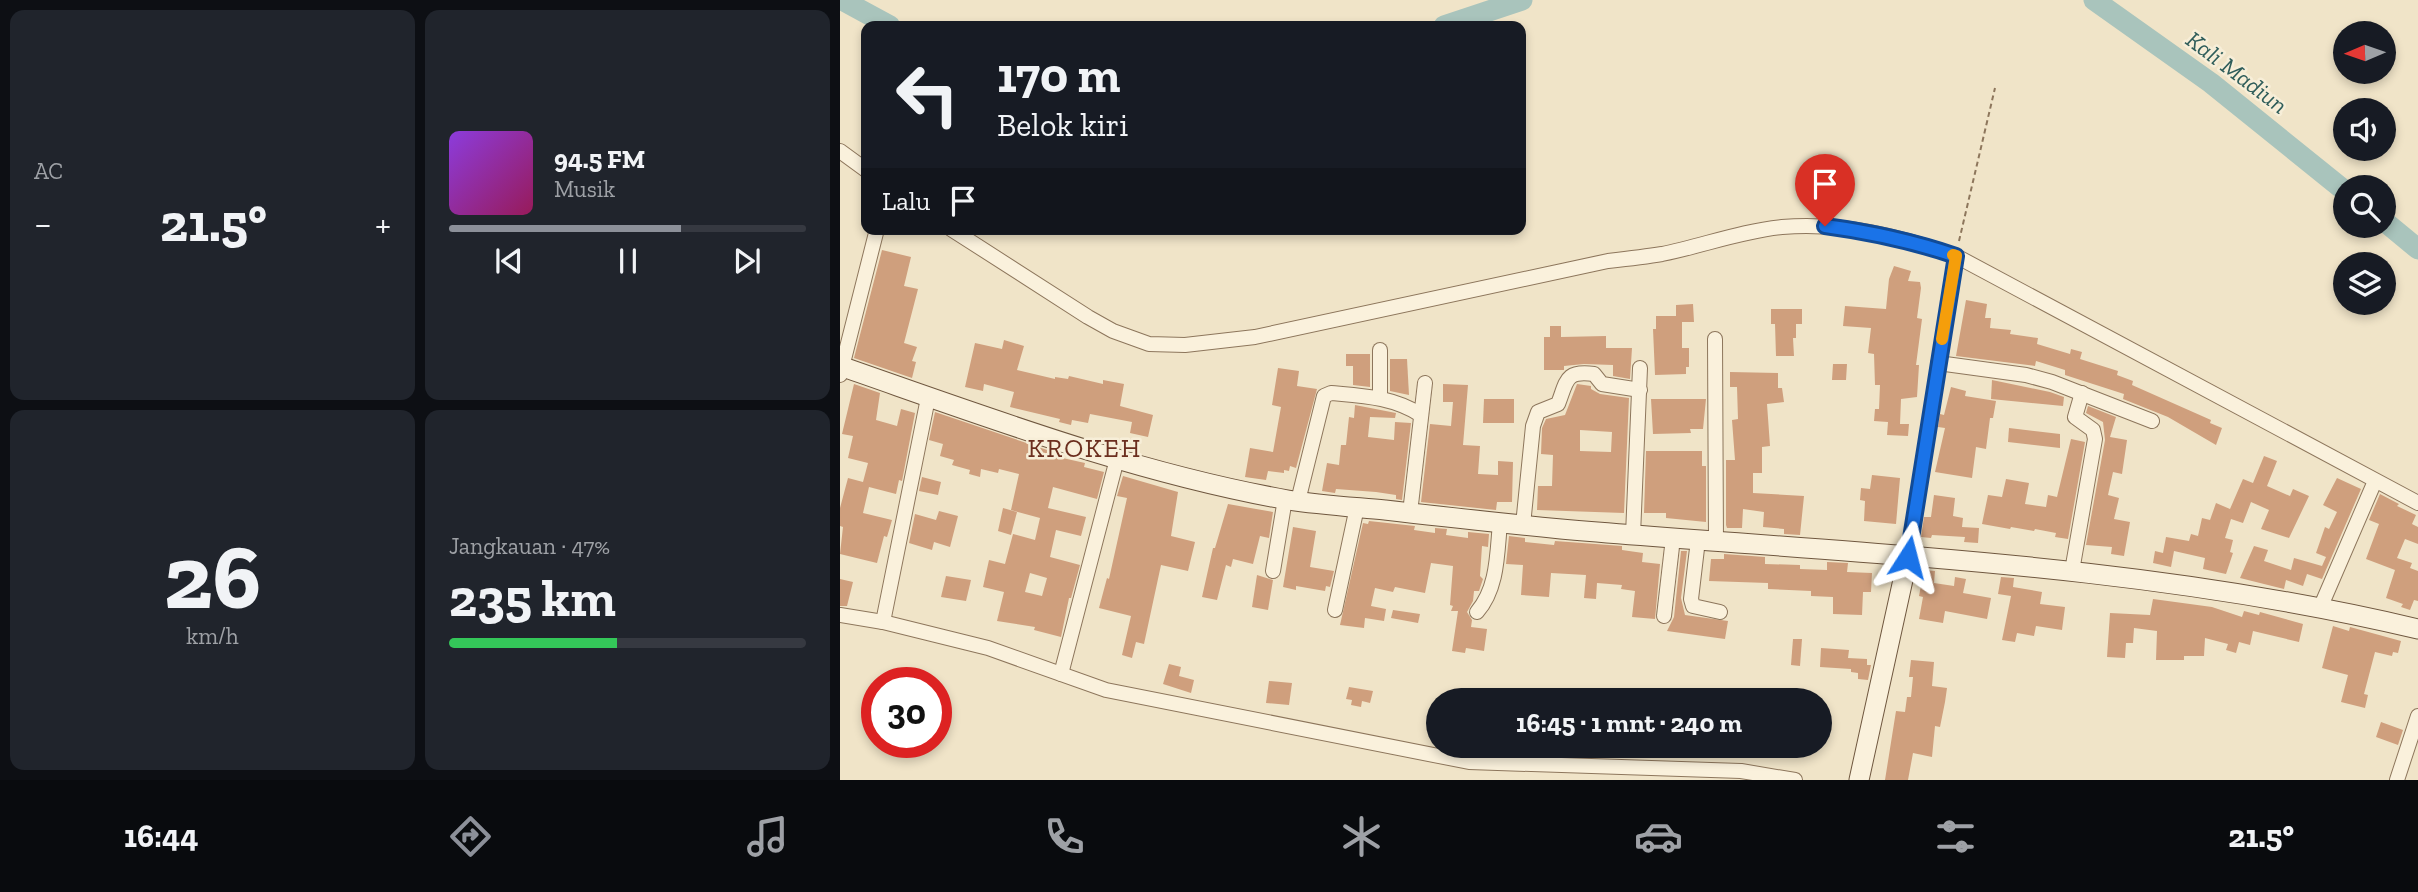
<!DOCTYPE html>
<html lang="id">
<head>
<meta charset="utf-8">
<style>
	:root { --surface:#171b24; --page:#20242c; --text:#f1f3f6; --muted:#9ea1a6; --line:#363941; --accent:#8c9099 }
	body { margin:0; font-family:"Zilla Slab",serif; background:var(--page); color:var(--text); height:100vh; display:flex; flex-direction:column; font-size:26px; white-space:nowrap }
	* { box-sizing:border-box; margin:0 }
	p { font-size:23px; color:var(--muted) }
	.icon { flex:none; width:38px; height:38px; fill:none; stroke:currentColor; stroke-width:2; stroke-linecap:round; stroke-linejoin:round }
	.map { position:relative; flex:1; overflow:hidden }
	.details { display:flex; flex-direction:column; gap:10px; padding:10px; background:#0d0f14; width:840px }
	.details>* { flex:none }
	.guide { position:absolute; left:21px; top:21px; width:665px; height:214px; border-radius:14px; box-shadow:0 4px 10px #0003; background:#171b24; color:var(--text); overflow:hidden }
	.needle { width:46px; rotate:268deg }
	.tools { position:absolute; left:1493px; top:21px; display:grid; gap:14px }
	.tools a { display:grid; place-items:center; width:63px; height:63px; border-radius:50%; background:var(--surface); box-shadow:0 4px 10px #0003; font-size:35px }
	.speed { position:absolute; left:21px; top:667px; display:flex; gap:14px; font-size:35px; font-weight:700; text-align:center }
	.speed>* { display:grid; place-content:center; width:91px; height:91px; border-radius:50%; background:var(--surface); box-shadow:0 4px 10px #0003; line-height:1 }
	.speed .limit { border:10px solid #d22; background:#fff; color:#111 }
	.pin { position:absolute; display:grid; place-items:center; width:60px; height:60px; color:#fff; margin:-72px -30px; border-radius:50% 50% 50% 0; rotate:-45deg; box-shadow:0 0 7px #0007 }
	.pin .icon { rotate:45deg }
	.me { position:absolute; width:77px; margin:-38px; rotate:9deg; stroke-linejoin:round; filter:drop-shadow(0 0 5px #0008) }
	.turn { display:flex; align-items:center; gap:24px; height:147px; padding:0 21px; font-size:32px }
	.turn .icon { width:91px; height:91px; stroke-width:2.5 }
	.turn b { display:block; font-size:49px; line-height:60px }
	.then { display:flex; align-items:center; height:66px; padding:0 21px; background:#0003; gap:14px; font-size:26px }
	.big { font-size:52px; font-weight:800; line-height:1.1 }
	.details .card { flex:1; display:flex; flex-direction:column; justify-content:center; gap:10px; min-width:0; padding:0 24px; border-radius:14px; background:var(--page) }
	.details .dial { align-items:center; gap:0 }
	.dial b { font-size:91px; line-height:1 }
	.song { display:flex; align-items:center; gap:21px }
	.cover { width:84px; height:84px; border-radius:10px; background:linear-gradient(135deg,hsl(270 70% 55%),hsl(330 70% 35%)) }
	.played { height:7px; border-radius:4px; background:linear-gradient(90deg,var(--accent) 65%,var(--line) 65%) }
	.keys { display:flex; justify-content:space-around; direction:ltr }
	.heat { display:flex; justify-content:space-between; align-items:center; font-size:38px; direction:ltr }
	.charge { height:10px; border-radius:5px; background:linear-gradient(90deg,#34c759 47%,var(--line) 0) }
	.details .tiles { flex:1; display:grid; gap:10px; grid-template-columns:repeat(2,1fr) }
	.trip { position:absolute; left:586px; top:688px; width:406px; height:70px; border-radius:35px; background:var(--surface); box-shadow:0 4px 10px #0003; font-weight:800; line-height:70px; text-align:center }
	.dock { display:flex; height:112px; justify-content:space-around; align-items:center; background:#090b0e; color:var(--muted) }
	.dock .icon { width:49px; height:49px }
	.dock .selected { color:var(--accent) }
	.dock b { font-size:32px; color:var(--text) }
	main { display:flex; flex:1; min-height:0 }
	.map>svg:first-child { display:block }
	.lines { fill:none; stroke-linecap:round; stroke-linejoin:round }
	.river { stroke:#a9c4bc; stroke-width:21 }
	.building { fill:#cf9f7d; fill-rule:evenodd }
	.street-casing { stroke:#8d765c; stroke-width:16 }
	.secondary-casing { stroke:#6f573f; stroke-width:21 }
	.path { stroke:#8d765c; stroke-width:2; stroke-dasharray:5 3.5; stroke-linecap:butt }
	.street { stroke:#faf1dc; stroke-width:14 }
	.secondary { stroke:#faf1dc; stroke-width:19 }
	.route-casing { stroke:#114b97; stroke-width:18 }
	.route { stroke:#1a73e8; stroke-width:12 }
	.slow { stroke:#f59e0b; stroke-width:12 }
	.labels { text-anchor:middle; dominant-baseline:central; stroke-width:5; stroke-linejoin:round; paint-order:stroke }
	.water-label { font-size:24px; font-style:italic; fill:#2f5d5a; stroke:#f7eed8 }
	.quarter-label { font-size:26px; letter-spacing:2px; fill:#6b2e1e; stroke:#f7eed8 }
</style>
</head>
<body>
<main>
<section class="details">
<div class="tiles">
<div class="card"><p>AC</p>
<div class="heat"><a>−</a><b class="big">21.5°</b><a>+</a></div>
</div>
<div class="card">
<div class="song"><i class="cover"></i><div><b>94.5 FM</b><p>Musik</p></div></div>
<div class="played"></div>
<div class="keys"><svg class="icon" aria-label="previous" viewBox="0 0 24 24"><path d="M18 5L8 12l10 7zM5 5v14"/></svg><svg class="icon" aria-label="pause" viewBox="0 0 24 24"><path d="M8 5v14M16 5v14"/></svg><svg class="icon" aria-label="next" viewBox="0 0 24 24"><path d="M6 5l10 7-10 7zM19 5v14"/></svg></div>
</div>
<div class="card dial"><b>26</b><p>km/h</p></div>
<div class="card"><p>Jangkauan · 47%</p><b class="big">235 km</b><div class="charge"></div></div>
</div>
</section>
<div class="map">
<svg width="1578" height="780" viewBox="0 0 1578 780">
	<rect width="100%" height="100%" fill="#f0e4c8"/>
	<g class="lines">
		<g class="river">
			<path d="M2,0L50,26"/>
			<path d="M1254,0L1371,83L1505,191"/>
			<path d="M604,26L682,0"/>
			<path d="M1544,221L1578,249"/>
		</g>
	</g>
	<g class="building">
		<path d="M42,250L71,257L64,286L78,289L64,343L77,347L72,361L76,362L72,378L14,358Z"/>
		<path d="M1054,266L1071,271L1068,281L1080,282L1081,288L1077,318L1082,319L1076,365H1079L1077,397L1061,399L1060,424H1069L1068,436L1047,435L1048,422L1034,421L1035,409H1039L1040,385H1035L1034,354L1028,353L1031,328L1003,326L1005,306L1046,309L1049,279Z"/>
		<path d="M1126,300L1147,304L1145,318H1151L1150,328L1171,330L1170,334L1198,338L1197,344L1230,354L1231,349L1242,352L1240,359L1278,371L1277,375L1293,381L1292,385L1371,420L1370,423L1382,428L1376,445L1328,417L1283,399L1284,394L1225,375V370L1196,361L1195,366L1116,356Z"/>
		<path d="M853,304L854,322H842V348H849V367H846V374L815,375L813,329H816V316H836V305Z"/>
		<path d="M931,309H962V324H956V338H953L954,356H936L935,324H931Z"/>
		<path d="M710,326H721V337L766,336V348H792L790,379L773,376V365L744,364L724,366V370H704V337H710Z"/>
		<path d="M164,340L184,346L177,370L215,379V377L228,379L229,376L263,384V380L284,384L280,406L313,415L308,437L290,433L292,422L250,414L248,423L232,420L231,425L219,422L220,419L170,407L174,392L144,384L143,391L125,387L135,343L162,349Z"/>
		<path d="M506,354H530V387L513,385V366H506Z"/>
		<path d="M550,359H567L569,395L550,391Z"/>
		<path d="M993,364H1007L1006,380H992Z"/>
		<path d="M438,368L459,371L457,386L477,389L456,468L450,466L449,471L444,470V473L428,471L426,480L405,477L410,448L433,452L441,407L432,405Z"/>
		<path d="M890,372L938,373V388H942L944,402L927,404L930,446L922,447V473H913V493L964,496L960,535L944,534V529L923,527L924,512L903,509L902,528H887L886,525V460H895L892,420L898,419L897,387H890Z"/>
		<path d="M1152,380L1210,392L1224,397L1223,406L1151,399Z"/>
		<path d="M14,384L40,393L36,420L57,426L61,409L75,413L62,481L59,480L56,494L29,487L23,513L52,520L47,537L44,536L37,563L0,554L3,527L0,526V508L8,478L23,482L28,463L8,458L13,436L2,434Z"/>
		<path d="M603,384L628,385L623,445L640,446L638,474L658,475V461L673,462L672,502H657L656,510L581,502L590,424L611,426L613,402H603Z"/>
		<path d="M737,384L751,386V389L760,394L789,398L784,513L697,510L698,486H712L713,455L701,454L702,428L706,419L725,415ZM740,430L772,432L771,452L740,451Z"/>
		<path d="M1111,387L1126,391L1125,396L1156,401L1153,418H1150L1146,449L1136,447L1132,478L1095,472L1105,428L1098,427L1100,414L1104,415Z"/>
		<path d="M644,399H674V423H643Z"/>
		<path d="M811,399H866L863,429H850L851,433L813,434Z"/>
		<path d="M515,405L556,413L555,418L530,417L528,437L554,440L555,422L571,423L562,500L556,499V495L536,492L496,489L495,493L482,491L487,463L499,465L501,445H506L509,417L514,418Z"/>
		<path d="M1248,406L1276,417L1270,437L1287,440L1282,474L1273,472L1268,495L1279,498L1274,519L1290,522L1284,556L1271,554L1272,547L1246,545L1265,440L1263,422L1246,413Z"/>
		<path d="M95,412L219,454L218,457L245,463L244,467L264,472L257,499L213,487L208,508L246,517L241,536L216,530L210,557L240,565L231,598H229L221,637L194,630L195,627L157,621L164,592L143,587L149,560L165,564L173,534L195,540L200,518L171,510L179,474L159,469L158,473L141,469L140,477L129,474L130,470L112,465L114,460L100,456L103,444L89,440ZM190,573L207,578L202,596L185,592Z"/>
		<path d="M1169,428L1220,434V448L1168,442Z"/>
		<path d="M1231,439L1245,442L1228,539L1215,537L1216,533L1195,529L1194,531L1171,527L1170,529L1142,524L1148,495L1162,497L1166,479L1189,483L1185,504L1206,507L1208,495L1217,497Z"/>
		<path d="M806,451H862V466H866V522L826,518V513H804Z"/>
		<path d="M1424,456L1437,461L1427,486L1450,496L1453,489L1469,496L1449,538L1421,529L1429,510L1411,502L1403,523L1391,519L1385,538L1393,540L1390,552L1393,553L1386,574L1363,569L1365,558L1334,551L1331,567L1313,563L1315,551L1323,553L1326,537L1349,541L1351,534L1358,536L1362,518L1370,520L1376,503L1390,509L1403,479L1413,483Z"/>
		<path d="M1032,475L1060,478L1056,524L1024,521L1025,501L1020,500L1021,488L1030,489Z"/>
		<path d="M283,476L338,492L331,536L355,542L348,571L321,565L304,644L296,642L292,658L282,655L291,616L259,608L267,578L269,579L287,498L277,496Z"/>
		<path d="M82,477L101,482L98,495L79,491Z"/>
		<path d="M1497,478L1521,489L1482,579L1467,574L1463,586L1446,580L1444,589L1400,578L1414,546L1428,550L1424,561L1451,570L1454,558L1482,566L1486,557L1476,553L1485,527L1489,529L1497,512L1483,505Z"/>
		<path d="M1540,494L1559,504L1557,506L1576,515L1572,524L1578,527V544L1565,539L1557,558L1572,563L1570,568L1578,571V601L1574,600L1570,610L1561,607L1563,604L1546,598L1555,570L1526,559L1539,524L1529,520Z"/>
		<path d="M1094,495L1115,498L1113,516L1123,518L1122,527L1139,528L1138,543L1124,542L1125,537L1092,535L1091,538L1081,537L1084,517H1091Z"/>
		<path d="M388,504L433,512L429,538L420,536L413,564L393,559L391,567L386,565L377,600L362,597L373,548H375Z"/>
		<path d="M163,508L177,512L171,535L158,531Z"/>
		<path d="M99,511L118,516L110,547L94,542L92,550L69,543L75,514L96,520Z"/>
		<path d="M529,521L575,526L574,530L595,533V528L607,529L606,535L628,538V532L649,534L648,547L642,546L640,576L643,579L639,591H634L633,601L627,612L632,620L631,627L647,629L644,651L626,648L625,653L612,651L618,611H611L613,606L610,605L613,566L591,563L585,593L555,587L553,592L535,588L531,606L546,609L544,621L525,618L524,628L500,625L523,523L528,524Z"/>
		<path d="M453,527L476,531L470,567L494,571L490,587L486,586L485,591L456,586V590L443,587Z"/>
		<path d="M669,536L685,538V542L714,545L715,541L782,546V550L803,553L802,562L820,564L815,619L792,617L795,591L781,589L782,585L757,583L756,599L744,598L746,575L711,573L709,597L681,595L683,565L666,564Z"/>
		<path d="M841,551H847L841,598L845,615L888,621L885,639L827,631L834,617Z"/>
		<path d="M884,554L925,557V564L960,565V569L987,570V562L1008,563L1007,572L1032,573L1031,592H1023L1022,615L993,614V597L971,596V591L928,589V583L869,581L871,559H884Z"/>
		<path d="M1084,570L1095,571L1094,583L1114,586L1115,577L1126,579L1123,593L1151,598L1147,619L1105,611L1103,623L1079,619L1083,597L1079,596Z"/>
		<path d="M417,575L433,580L428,610L412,607Z"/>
		<path d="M106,576L131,580L126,601L101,597Z"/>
		<path d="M1161,577L1174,578L1173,587L1202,592L1200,604L1225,607L1222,630L1196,626L1194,636L1177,633L1175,642L1162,640L1171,596L1158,594Z"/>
		<path d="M0,579L13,582L7,606H0Z"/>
		<path d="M1313,599L1372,607L1402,617L1404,611L1419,615L1420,612L1463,624L1459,642L1413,631L1410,645L1399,642L1396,653L1386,650L1388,644L1365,638L1364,656H1344V660H1316L1317,631L1294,628L1293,643H1286L1285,658L1267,657L1270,613L1310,615Z"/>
		<path d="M553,610L580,614L578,623L551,618Z"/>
		<path d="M1493,626L1509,631L1510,627L1561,641L1558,653L1553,652L1552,656L1535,652L1524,694L1528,695L1525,708L1501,702L1508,675L1482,668Z"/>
		<path d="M953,639H962L960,666L951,665Z"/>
		<path d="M981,648L1009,650L1008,658L1027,659V665H1031L1028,680L1018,679V673L1011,672V669L980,667Z"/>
		<path d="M1071,660L1094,662L1092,686L1107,688L1105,702L1100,727L1095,726L1092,757L1073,753L1068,780H1045L1056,711L1065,712L1067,697H1071L1073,677H1069Z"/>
		<path d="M329,664L341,667L339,676L354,680L351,693L323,684Z"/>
		<path d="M429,681L452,683L449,705L426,703Z"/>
		<path d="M509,687L533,691L530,703L522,701L521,707L511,705L512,700L506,699Z"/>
		<path d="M1541,722L1563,730L1558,745L1536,737Z"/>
	</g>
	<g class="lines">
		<defs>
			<g id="street">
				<path d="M0,151L26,170"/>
				<path d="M111,229L248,317L273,331L309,344L345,345L415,337L768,261C786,259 804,257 822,254C862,246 901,231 942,227C1002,222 1059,236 1116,256L1578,503"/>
				<path d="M875,339L876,543"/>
				<path d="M1098,363L1186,375L1212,382L1312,421"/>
				<path d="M0,375L37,229"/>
				<path d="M540,398V350"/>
				<path d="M458,501L484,396L491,393C524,396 553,397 581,415"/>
				<path d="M570,513L585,383"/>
				<path d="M683,525L693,426L698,412L718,404C727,381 725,370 754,374L762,384L800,390"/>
				<path d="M793,535L800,368"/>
				<path d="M858,540L851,599L853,606L880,612"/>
				<path d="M1068,557L1116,256"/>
				<path d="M433,571L445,499"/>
				<path d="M1232,571L1255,439L1253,430L1235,417L1242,393"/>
				<path d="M1481,606L1535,481"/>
				<path d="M495,610L517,507"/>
				<path d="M637,612C658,588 657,553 660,523"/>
				<path d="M0,615L43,622L148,648L266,690L629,762L901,771L955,780"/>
				<path d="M824,616L833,538"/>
				<path d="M43,622L88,398"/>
				<path d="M221,674L277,459"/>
				<path d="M1557,780L1578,716"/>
			</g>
			<g id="secondary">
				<path d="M0,366C147,417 295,473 448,500C480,505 513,507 545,510C603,517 662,523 721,529C1008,554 1297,562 1578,629"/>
				<path d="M1019,780L1068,557"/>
			</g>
		</defs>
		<use href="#street" class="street-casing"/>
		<use href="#secondary" class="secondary-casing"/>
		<path class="path" d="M1119,241L1155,88"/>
		<use href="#street" class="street"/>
		<use href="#secondary" class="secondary"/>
	</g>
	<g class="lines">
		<defs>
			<path id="route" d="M985,226C1030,232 1072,241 1116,256L1068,557"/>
		</defs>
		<use href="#route" class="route-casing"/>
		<use href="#route" class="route"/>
		<path class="slow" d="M1102,339L1116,256L1113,255"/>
	</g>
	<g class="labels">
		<g class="water-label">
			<text transform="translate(1397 72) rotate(37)">Kali Madiun</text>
		</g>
		<g class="quarter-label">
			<text x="245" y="448">KROKEH</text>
		</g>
	</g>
</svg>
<div class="tools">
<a><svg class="needle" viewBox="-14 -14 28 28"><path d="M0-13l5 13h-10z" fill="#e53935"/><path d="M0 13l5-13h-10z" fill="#9ea1a6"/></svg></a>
<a><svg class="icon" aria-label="sound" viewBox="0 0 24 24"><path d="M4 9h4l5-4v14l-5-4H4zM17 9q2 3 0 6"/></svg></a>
<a><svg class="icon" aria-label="search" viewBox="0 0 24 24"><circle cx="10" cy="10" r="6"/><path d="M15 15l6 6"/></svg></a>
<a><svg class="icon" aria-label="layers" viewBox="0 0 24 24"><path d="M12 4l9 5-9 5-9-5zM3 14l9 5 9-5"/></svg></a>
</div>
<div class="speed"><div class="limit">30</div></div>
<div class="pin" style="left:985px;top:226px;background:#d93025"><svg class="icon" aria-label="arrive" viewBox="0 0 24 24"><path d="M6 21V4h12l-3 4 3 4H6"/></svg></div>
<svg class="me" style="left:1068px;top:557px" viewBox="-20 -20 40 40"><path d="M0-17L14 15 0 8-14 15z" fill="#1a73e8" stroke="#fff" stroke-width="4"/></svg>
<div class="trip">16:45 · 1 mnt · 240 m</div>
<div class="guide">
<div class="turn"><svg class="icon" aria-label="left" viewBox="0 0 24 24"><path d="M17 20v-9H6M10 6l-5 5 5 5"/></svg><div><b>170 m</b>Belok kiri</div></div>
<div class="then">Lalu<svg class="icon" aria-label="arrive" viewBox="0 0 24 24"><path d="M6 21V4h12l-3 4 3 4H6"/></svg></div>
</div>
</div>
</main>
<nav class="dock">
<b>16:44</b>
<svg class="icon selected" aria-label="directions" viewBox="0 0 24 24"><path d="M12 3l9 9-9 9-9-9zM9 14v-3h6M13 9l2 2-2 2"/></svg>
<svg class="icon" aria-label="music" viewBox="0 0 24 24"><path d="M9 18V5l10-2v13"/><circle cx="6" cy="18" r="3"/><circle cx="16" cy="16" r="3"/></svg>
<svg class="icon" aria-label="phone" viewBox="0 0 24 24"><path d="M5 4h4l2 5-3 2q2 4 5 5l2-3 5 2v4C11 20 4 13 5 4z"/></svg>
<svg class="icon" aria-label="climate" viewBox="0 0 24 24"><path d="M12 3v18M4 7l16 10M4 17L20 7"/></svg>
<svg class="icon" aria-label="car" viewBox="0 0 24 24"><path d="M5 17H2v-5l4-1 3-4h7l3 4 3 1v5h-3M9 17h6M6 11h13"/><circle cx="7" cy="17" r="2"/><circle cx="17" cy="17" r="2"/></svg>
<svg class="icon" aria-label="filters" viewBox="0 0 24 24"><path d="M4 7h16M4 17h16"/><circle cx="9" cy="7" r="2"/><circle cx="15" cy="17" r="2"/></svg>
<b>21.5°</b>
</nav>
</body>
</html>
